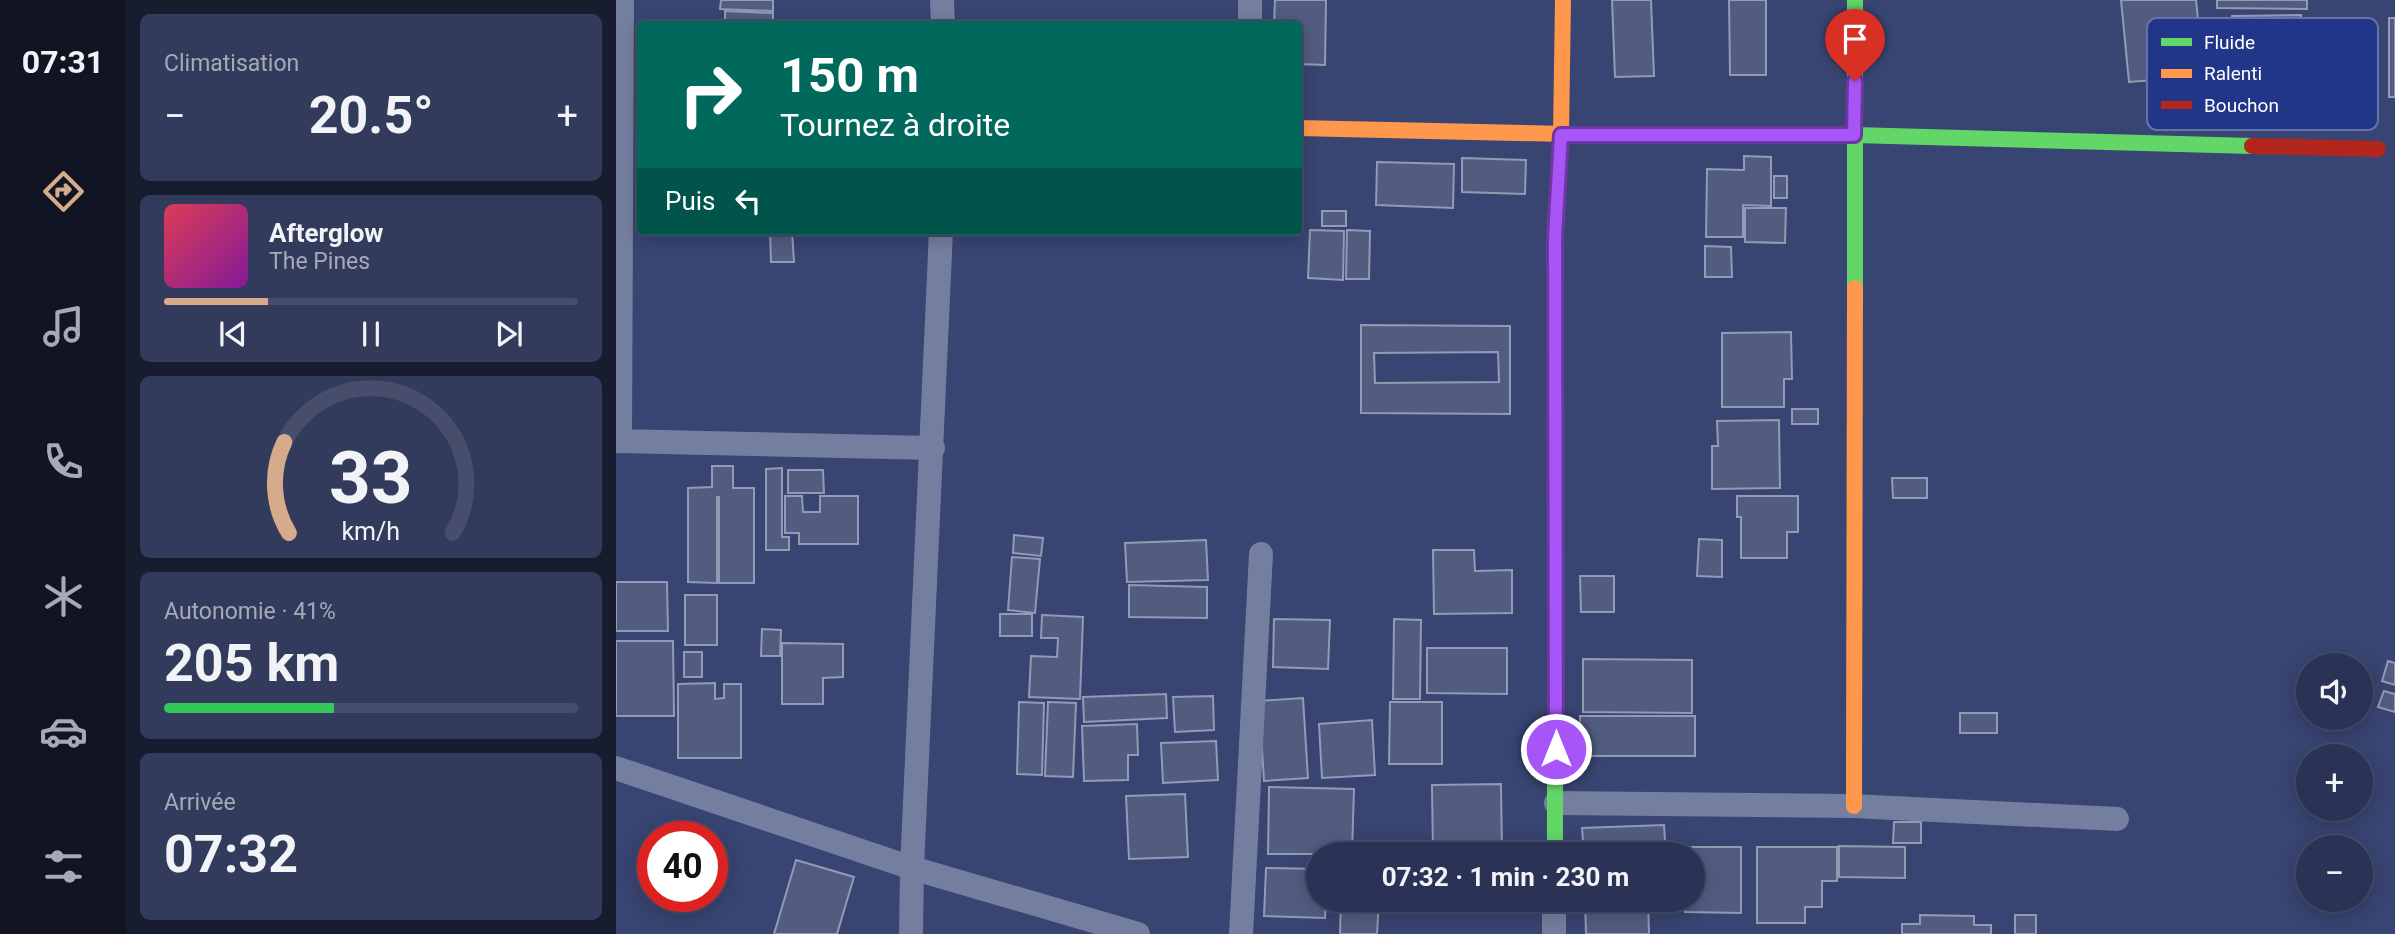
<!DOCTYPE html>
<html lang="fr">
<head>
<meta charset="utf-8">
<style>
	:root { --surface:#2a3355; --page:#323b5b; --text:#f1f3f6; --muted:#a5aab9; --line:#464e6c; --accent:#d6ab8b }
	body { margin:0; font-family:Roboto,sans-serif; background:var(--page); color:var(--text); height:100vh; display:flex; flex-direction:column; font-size:26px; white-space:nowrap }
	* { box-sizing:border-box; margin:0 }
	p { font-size:23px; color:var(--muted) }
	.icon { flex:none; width:38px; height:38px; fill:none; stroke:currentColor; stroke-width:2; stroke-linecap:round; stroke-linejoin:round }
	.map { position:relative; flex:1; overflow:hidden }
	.sheet { display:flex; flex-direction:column; gap:14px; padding:14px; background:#171c2f; width:490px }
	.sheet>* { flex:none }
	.guide { position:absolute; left:21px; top:21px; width:665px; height:214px; border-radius:7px; box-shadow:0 4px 18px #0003,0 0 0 2px var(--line); background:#00695c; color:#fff; overflow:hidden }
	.tools { position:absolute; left:1680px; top:653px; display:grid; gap:14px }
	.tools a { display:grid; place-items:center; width:77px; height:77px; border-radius:50%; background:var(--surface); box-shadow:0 4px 18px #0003,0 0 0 2px var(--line); font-size:35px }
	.speed { position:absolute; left:21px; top:821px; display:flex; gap:14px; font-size:35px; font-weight:700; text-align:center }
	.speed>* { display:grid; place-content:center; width:91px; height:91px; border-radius:50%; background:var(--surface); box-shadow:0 4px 18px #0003,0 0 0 2px var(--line); line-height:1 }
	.speed .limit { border:10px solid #d22; background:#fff; color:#111 }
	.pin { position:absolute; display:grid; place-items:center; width:60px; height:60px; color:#fff; margin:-72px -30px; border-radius:50% 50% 50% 0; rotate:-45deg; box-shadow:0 0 7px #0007 }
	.pin .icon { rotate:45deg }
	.me { position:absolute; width:77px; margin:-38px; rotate:0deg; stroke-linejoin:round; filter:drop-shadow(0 0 5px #0008) }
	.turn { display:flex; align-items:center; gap:24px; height:147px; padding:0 28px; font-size:32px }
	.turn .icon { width:91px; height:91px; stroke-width:2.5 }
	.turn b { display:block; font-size:49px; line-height:60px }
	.then { display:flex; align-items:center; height:66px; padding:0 28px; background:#0003; gap:14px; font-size:26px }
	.big { font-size:52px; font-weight:700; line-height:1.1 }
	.sheet .widget { flex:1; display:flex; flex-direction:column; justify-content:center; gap:10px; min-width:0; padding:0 24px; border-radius:10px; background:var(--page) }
	.sheet .dial { align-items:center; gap:0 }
	.dial svg { height:182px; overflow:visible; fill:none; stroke:var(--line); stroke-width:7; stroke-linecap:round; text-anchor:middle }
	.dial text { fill:var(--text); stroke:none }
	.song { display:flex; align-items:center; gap:21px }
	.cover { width:84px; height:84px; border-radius:10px; background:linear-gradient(135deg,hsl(350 70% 55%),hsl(290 70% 35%)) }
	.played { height:7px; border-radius:4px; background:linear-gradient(90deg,var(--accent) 25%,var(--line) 25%) }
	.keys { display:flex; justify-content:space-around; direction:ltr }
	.heat { display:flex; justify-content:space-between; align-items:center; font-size:38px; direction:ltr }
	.charge { height:10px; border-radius:5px; background:linear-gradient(90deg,#34c759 41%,var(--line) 0) }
	.trip { position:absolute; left:690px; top:842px; width:399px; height:70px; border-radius:35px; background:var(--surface); box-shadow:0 4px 18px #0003,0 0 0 2px var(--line); font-weight:700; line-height:70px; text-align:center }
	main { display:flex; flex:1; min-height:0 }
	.tab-bar { display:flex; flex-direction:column; width:126px; justify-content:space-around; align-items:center; background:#111422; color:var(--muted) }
	.tab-bar .icon { width:49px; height:49px }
	.tab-bar .active { color:var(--accent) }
	.tab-bar b { font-size:32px; color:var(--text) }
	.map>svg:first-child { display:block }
	.building { fill:#525c80; stroke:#939ab4; stroke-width:2; fill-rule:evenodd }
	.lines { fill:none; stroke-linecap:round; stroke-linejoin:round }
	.street { stroke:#747e9e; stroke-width:24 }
	.fast { stroke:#63d668; stroke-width:16 }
	.slow { stroke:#ff974d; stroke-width:16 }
	.jam { stroke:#b3261e; stroke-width:16 }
	.route-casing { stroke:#6d37a1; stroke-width:18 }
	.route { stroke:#a855f7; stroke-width:12 }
	.key { fill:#213688; stroke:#6472ac; stroke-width:2 }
	.key-label { font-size:19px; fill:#fff }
</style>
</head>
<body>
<main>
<nav class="tab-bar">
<b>07:31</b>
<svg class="icon active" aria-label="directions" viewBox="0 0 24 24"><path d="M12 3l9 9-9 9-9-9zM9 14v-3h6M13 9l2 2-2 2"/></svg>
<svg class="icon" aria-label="music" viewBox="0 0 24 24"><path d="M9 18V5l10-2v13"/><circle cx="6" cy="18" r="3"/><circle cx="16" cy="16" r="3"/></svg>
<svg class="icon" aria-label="phone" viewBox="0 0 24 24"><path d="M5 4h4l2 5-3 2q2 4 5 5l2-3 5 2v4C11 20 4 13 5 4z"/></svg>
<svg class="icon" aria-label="climate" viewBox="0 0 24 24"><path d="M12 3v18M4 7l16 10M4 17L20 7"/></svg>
<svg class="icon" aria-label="car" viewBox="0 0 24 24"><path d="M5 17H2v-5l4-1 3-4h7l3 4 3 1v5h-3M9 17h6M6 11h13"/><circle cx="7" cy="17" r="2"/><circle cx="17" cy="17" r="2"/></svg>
<svg class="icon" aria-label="filters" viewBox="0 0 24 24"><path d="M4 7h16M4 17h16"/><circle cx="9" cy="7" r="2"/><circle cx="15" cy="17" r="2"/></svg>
</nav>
<section class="sheet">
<div class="widget"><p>Climatisation</p>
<div class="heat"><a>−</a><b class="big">20.5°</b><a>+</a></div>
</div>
<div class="widget">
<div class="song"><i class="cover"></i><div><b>Afterglow</b><p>The Pines</p></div></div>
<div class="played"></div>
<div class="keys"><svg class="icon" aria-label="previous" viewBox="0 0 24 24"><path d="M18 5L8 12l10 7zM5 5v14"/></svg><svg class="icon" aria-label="pause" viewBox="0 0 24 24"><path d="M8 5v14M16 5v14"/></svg><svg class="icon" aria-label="next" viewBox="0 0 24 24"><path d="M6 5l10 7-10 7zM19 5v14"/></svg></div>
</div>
<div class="widget dial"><svg viewBox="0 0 100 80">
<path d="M14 69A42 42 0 1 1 86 69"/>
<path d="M14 69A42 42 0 0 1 12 29" stroke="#d6ab8b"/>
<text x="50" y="56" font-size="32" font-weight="700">33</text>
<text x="50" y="72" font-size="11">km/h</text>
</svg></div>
<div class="widget"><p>Autonomie · 41%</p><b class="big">205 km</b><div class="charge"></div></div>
<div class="widget"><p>Arrivée</p><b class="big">07:32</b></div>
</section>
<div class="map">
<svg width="1779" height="934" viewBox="0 0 1779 934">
	<rect width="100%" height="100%" fill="#384471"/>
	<g class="building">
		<path d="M105,0H157V11L104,9Z"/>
		<path d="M659,0H710L709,65L682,64V24H658Z"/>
		<path d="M996,0H1035L1038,76L999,77Z"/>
		<path d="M1113,0H1150V75H1114Z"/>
		<path d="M1505,0H1580L1588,76L1513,82Z"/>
		<path d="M1601,0H1691V9L1601,8Z"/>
		<path d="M109,11L157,13V24H109Z"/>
		<path d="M1685,15V86H1616V16Z"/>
		<rect x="1773" y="18" width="6" height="79"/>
		<path d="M1128,156L1155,157V206L1127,205V237H1090L1091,169L1128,170Z"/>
		<path d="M846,158L910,160L909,194L846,192Z"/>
		<path d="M761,162L838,164L837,208L760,205Z"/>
		<rect x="1158" y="176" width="13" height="22"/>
		<path d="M1129,208H1170L1169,243L1129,242Z"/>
		<rect x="706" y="211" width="24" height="15"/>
		<path d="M694,230L728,231L727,280L692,278Z"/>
		<path d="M731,230L754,231L753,279H730Z"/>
		<path d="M154,231H176L178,262H155Z"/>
		<path d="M1089,246L1115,247L1116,277H1089Z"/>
		<path d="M745,325L894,326V414L745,413ZM882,352L883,382L759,383L758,353Z"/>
		<path d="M1175,332L1176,379H1168V407H1106V333Z"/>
		<rect x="1176" y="409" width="26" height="15"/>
		<path d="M1163,420L1164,488L1096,489V446H1102L1101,421Z"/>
		<path d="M96,466H117V488H138V583H103V497H101V583L72,582V488L96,487Z"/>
		<path d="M166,468V537H173V550H150V469Z"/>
		<path d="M172,470H207L208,493H172Z"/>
		<path d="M1276,478H1311V498H1277Z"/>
		<path d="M169,496H186L187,512H204V496H242V544H183V533H169Z"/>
		<path d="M1121,496H1182V532H1171V558H1125V517H1121Z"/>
		<path d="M398,535L427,538L425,556L397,553Z"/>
		<path d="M1083,539L1106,540V577L1081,576Z"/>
		<path d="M590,540L592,580L511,582L509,543Z"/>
		<path d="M817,550H858L859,571L896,570V613L818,614Z"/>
		<path d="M396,557L424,559L419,613L392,610Z"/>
		<path d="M964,576H998V612H965Z"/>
		<path d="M0,582H51L52,631H0Z"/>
		<path d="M513,585L591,587V618L513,617Z"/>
		<rect x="69" y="595" width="32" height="50"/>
		<rect x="384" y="614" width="32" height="22"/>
		<path d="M426,615L467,617L464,699L413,697L415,656L441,657L442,638H425Z"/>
		<path d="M658,619L714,620L712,669L657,667Z"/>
		<path d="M778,619L805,620L804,699H777Z"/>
		<path d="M146,629L165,630L164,656H145Z"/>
		<path d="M0,641H57L58,716H0Z"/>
		<path d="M166,643L227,644V677L207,678V704H166Z"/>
		<path d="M811,648H891V694L811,693Z"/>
		<rect x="68" y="652" width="18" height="25"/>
		<path d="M967,659L1076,660V713L967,712Z"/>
		<path d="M1772,661L1779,663V685L1766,681Z"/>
		<path d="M99,683V699L108,698V684H125V758H62V684Z"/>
		<path d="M1768,691L1779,694V712L1762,707Z"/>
		<path d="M550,694L551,718L468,722L467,697Z"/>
		<path d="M597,696L598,730L559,732L557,697Z"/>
		<path d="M687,698L692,778L648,781L643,701Z"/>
		<path d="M403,702L428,703L426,775L401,774Z"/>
		<path d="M432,702L460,703L457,777L429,776Z"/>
		<path d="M774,702H826V764H773Z"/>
		<rect x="1344" y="713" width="37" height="20"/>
		<rect x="964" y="716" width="115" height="40"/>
		<path d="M756,720L759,775L706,778L703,724Z"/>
		<path d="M521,724L522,755H512V780L468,781L466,726Z"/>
		<path d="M600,741L602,780L547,783L545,743Z"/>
		<path d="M885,784L886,854H817L816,785Z"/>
		<path d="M653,787L738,789L736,854H652Z"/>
		<path d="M569,794L572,857L513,859L510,796Z"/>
		<path d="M1278,822H1305V843H1277Z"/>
		<path d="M1048,825L1050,854H968L966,828Z"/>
		<path d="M1223,846L1289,847V878L1223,877Z"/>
		<path d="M1069,847H1125V913L1069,912V900H1076V854H1069Z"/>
		<path d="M1141,847H1221V881H1206V907H1189V923H1141Z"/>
		<path d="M180,860L238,877L221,934H158Z"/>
		<path d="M650,868L702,869V900H710L709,918L648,916Z"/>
		<path d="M725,900H763L761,934H724Z"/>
		<path d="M969,900H1032L1033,934H970Z"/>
		<path d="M1304,915L1358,916V925H1375V934H1286V924H1304Z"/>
		<rect x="1399" y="915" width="21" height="19"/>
	</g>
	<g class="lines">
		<g class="street">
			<path d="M326,0L327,24"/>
			<path d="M634,24V0"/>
			<path d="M0,441L317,448"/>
			<path d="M4,441L6,0"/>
			<path d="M0,768L296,868L522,934"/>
			<path d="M940,803L1238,806L1501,819"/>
			<path d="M295,934L296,868L325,231"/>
			<path d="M625,934L645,554"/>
			<path d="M938,934V900"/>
		</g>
		<g class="fast">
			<path d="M949,134L1238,135L1636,146"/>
			<path d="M1239,288V0"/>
			<path d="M939,305V854"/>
		</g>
		<g class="slow">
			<path d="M682,128L949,134"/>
			<path d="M939,305V237L945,134L947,0"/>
			<path d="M1238,806L1239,288"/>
		</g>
		<path class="jam" d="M1636,146L1762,149"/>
	</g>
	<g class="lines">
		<defs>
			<path id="route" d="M940,749L939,237L945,135H1238L1239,81"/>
		</defs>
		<use href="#route" class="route-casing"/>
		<use href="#route" class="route"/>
	</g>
	<rect x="1531" y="18" width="231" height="112" rx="10" class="key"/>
	<rect x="1545" y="38" width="31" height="8" fill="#63d668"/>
	<rect x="1545" y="69" width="31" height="9" fill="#ff974d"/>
	<rect x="1545" y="101" width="31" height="8" fill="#b3261e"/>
	<g class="key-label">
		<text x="1588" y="49">Fluide</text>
		<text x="1588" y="80">Ralenti</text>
		<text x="1588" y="112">Bouchon</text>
	</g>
</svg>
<div class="tools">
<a><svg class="icon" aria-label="sound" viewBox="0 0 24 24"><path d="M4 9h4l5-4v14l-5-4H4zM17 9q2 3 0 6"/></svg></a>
<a>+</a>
<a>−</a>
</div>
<div class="speed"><div class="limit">40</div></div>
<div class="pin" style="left:1239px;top:81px;background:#d93025"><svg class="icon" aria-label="arrive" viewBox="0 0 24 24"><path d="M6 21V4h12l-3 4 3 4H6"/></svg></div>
<svg class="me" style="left:940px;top:749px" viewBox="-20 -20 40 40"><circle r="17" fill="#a855f7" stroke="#fff" stroke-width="3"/><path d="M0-11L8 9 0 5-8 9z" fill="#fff"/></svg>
<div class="trip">07:32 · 1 min · 230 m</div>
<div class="guide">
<div class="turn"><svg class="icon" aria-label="right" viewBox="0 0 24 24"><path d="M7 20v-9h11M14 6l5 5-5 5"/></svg><div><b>150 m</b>Tournez à droite</div></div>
<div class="then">Puis<svg class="icon" aria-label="left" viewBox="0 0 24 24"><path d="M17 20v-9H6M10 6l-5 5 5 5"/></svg></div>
</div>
</div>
</main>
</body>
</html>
